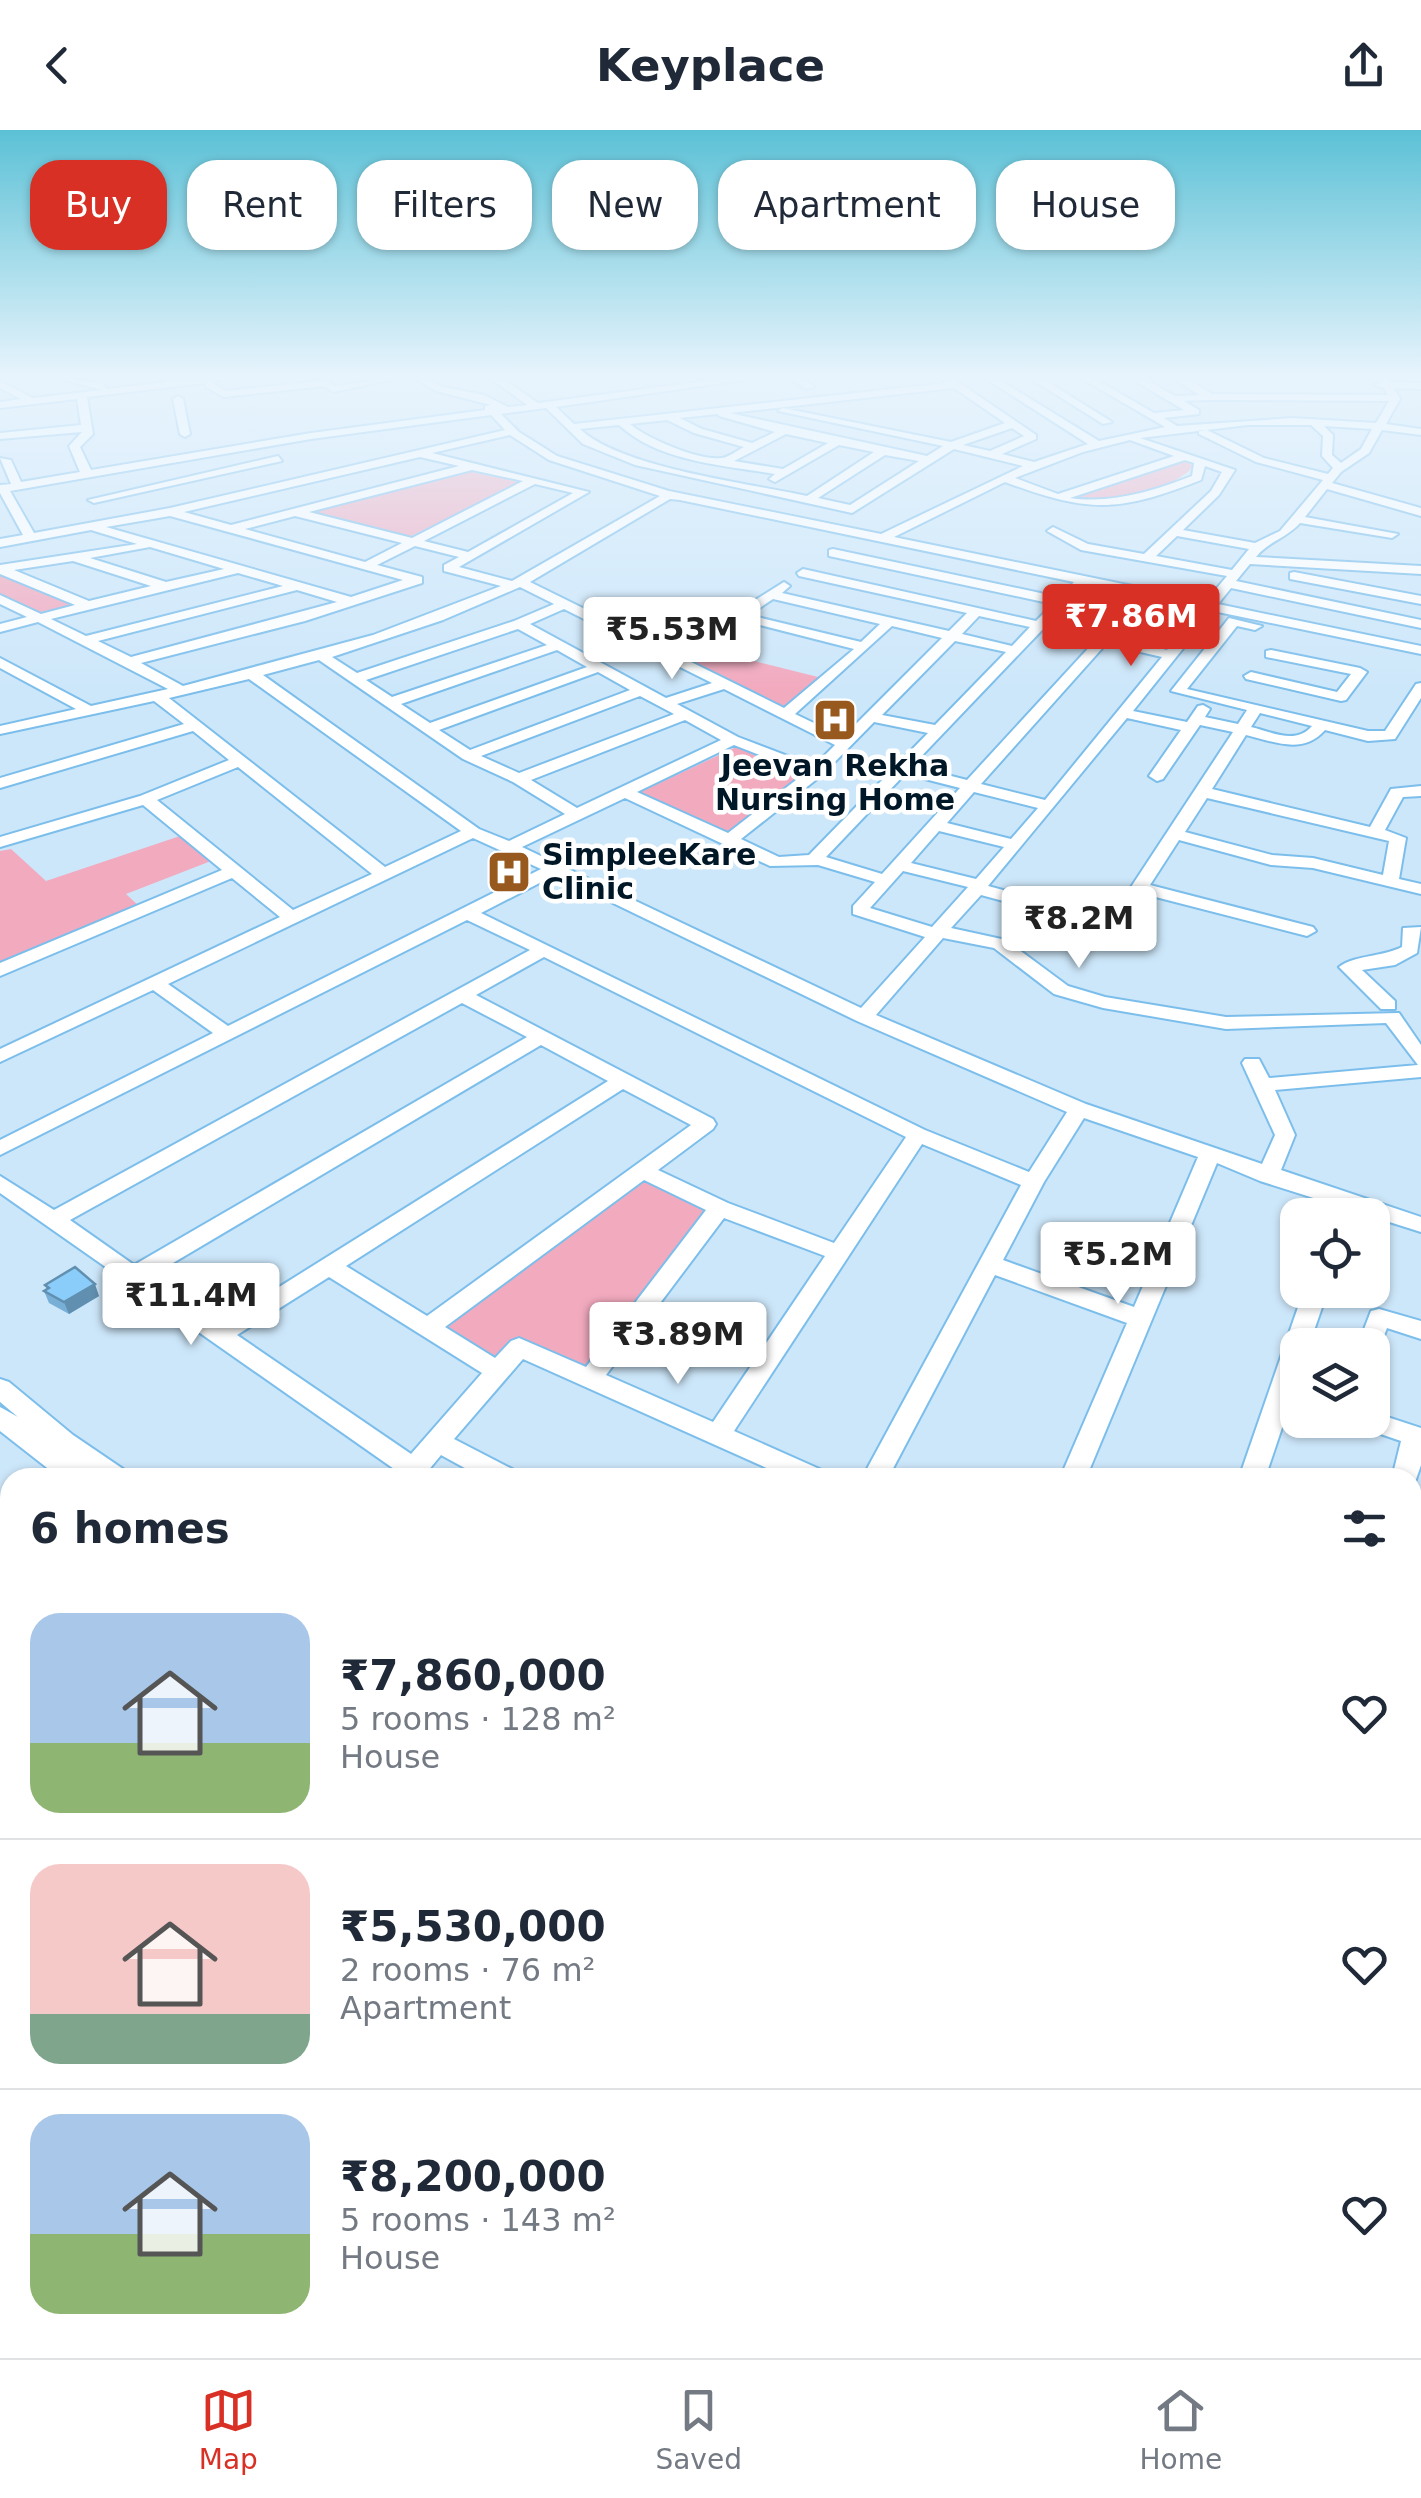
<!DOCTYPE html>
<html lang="en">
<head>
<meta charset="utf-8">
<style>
	:root { --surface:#fff; --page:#f2f2f3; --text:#1f2937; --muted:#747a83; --line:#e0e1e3; --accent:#d93025 }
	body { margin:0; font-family:"DejaVu Sans",sans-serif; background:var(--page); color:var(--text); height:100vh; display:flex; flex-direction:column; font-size:38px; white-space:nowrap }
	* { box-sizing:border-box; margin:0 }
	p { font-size:32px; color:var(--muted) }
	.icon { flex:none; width:55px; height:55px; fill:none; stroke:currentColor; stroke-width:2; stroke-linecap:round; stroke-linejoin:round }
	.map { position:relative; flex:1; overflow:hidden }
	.panel { position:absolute; left:0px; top:1338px; width:1422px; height:892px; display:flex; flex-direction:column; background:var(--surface); border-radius:30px 30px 0 0; box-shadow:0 2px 8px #0004 }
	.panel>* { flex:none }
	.hud { position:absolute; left:30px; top:30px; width:1362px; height:90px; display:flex; gap:20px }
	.controls { position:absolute; left:1280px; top:1068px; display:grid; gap:20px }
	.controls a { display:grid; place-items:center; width:110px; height:110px; border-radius:20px; background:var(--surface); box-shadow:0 2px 8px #0004; font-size:50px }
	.price { position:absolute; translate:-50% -85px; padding:0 22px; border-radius:10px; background:#fff; color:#222; font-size:32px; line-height:65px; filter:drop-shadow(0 2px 5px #0008) }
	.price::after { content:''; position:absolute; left:50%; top:60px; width:30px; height:22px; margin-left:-15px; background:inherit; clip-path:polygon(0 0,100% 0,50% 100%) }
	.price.active { background:var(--accent); color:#fff }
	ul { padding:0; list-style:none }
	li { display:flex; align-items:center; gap:30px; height:250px; padding:0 30px }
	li+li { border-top:2px solid var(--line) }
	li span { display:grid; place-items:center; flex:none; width:280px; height:200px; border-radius:30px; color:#555 }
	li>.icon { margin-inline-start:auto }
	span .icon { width:120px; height:120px; fill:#fffc; stroke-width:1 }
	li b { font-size:42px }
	h2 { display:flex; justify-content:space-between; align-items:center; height:120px; padding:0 30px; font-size:42px }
	.pill { padding:0 35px; border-radius:30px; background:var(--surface); box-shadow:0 2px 8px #0004; font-size:35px; line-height:90px }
	.pill.active { background:var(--accent); color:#fff }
	header { display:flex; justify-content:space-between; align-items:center; height:130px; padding:0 30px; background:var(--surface); font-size:45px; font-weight:700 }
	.tab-bar { display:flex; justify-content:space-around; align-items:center; height:140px; border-top:2px solid var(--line); background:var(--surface); font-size:28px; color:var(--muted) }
	.tab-bar a { display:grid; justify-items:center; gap:5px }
	.tab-bar .active { color:var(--accent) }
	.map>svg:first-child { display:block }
	.green { fill:#f2aabf }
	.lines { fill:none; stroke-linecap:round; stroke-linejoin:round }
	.minor-casing { stroke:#7cbeeb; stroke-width:4 }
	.minor { fill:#fff; fill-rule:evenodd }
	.wall { fill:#77afd7 }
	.shaded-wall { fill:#618faf }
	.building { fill:#8accfa; stroke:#618faf; stroke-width:2.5 }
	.labels { text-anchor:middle; stroke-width:9; stroke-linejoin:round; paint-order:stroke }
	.far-poi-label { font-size:30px; font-weight:bold; fill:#001727; stroke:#fff }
</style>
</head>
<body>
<header><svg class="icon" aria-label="back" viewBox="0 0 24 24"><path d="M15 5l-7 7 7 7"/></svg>Keyplace<svg class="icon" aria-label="share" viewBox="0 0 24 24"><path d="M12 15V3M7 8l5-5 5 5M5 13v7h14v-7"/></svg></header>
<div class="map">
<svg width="1421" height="2228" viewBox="0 0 1421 2228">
	<rect width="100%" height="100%" fill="#cde7fa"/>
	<g class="green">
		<path d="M 1183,328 L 1192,335 L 1190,340 C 1163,364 1103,372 1068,369 Z"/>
		<path d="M 467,341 L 524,353 L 407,408 L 306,382 Z"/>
		<path d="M 0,443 L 74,474 L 37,483 L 0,466 Z"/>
		<path d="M 697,517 L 822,548 L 788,578 L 681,529 Z"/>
		<path d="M 736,617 L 804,647 L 730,704 L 638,663 Z"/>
		<path d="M 180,706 L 211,731 L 126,764 L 140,777 L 0,834 L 0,721 L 11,719 L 46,751 Z"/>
		<path d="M 642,1041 L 720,1078 L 591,1248 L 519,1217 L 497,1241 L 428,1198 Z"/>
	</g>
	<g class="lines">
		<defs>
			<g id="minor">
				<path d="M 53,247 L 103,254 L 107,259 L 204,247 L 236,247 L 211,252 L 226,261 L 326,250 L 335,256 L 406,247 L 333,262 L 324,256 L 224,267 L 206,257 L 205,253 L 87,267 L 93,304 L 80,317 L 91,340 L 311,303 L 485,280 L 485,276 L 491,275 L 436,261 L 412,247 L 424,247 L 443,257 L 484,265 L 508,277 L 527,275 L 489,247 L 501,247 L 538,273 L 734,247 L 764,247 L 556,277 L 574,294 L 946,253 L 939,247 L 951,247 L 1036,305 L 1036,309 L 1002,324 L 1034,332 L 1088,314 L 983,247 L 995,247 L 1099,311 L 1165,297 L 1079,247 L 1092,247 L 1154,283 L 1184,280 L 1128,247 L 1141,247 L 1175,266 L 1199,265 L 1171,247 L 1184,247 L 1212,264 L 1388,265 L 1384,258 L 1374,255 L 1380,252 L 1377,247 L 1387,247 L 1390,252 L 1421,253 L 1421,259 L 1394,258 L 1400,269 L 1386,294 L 1421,299 L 1421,305 L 1382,300 L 1369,323 L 1341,342 L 1332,353 L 1421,378 L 1421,386 L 1327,359 L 1305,387 L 1398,404 L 1392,408 L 1300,393 C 1287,408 1267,412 1256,427 L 1421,436 L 1421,444 L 1250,434 L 1236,451 L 1421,490 L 1421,498 L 1231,458 L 1218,474 L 1421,516 L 1421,524 L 1213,481 L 1133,581 L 1187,592 L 1198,576 L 1203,575 L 1210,579 L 1205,587 L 1238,594 L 1247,580 L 1171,561 L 1229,488 L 1262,496 L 1255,500 L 1237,496 L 1187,559 L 1368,601 L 1385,601 L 1416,554 L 1421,553 L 1421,568 L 1395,609 L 1368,611 L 1325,600 C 1303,625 1275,612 1246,605 L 1212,659 L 1370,697 L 1391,659 L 1421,656 L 1421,666 L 1403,667 L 1385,700 L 1406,708 L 1399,749 L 1421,754 L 1421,764 L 1313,738 L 1271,735 L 1179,710 L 1150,755 L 1313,797 L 1316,801 L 1307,806 L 1144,764 L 1120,800 L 1114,801 L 981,765 L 951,798 L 1006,810 L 1068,856 L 1105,867 L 1226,887 L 1399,883 L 1421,915 L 1421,947 L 1275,960 L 1295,1005 L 1281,1040 L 1421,1087 L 1421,1102 L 1260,1051 L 1217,1033 L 1086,1348 L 1060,1348 L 1127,1193 L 995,1145 L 888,1348 L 862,1348 L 1021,1055 L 922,1014 L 734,1301 L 824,1341 L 828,1348 L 789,1348 L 523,1229 L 454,1309 L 516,1341 L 520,1348 L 483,1348 L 441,1325 L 422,1348 L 393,1348 L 397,1341 L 0,1063 L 0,1046 L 54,1080 L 530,820 L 467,790 L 0,1025 L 0,1010 L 213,903 L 153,860 L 0,932 L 0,919 L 280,787 L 232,748 L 0,846 L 0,833 L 222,740 L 143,675 L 0,717 L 0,707 L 140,666 L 229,630 L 193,601 L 0,658 L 0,648 L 184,594 L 154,571 L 0,604 L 0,596 L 76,579 L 0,538 L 0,528 L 91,576 L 168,559 L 38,492 L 0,502 L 0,494 L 27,487 L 0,474 L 0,465 L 41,484 L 75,475 L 0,444 L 0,435 L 137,414 L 91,400 L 0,417 L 0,409 L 23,405 L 0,363 L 0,355 L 11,354 L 0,328 L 11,330 L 21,352 L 80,342 L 69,316 L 82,302 L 0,309 L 0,303 L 81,295 L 77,269 L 0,278 L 0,272 L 21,269 L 0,258 L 0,251 L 33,268 L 102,260 ZM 954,258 L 1005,293 L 951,312 L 783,278 L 778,281 L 943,316 L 927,326 L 730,283 ZM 1184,271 L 1210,270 L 1389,271 L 1376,293 L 1293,288 L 1177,296 L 1164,288 L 1199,284 L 1199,280 ZM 546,278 L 583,314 L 635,335 L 852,383 L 954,319 L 1023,336 L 881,404 L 669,361 L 557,326 L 519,302 L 501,284 ZM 718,284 L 719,286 L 775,302 L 752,313 L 702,299 L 680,288 ZM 491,285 L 505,300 L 170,378 L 34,403 L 10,361 L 311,309 ZM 667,290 L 694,303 L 744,317 C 738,320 728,328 721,328 C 699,331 646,308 630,294 ZM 619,295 C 659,332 723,335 775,344 L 769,349 L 775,352 L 839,315 L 874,322 L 807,366 C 748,353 621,338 580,299 ZM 1248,295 L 1311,295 L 1323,306 L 1322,326 L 1333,338 L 1328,344 L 1264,328 L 1207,300 L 1199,300 L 1199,304 L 1256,332 L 1323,350 L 1280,401 L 1255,413 L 1183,400 L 1219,365 L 1235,340 L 1140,308 ZM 1324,296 L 1372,299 L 1361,319 L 1341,333 L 1332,325 L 1333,305 ZM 1012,298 L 1024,306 L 990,321 L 963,315 ZM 786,304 L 828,313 L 783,339 L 734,331 ZM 510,305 L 549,330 L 660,366 L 512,451 L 459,437 L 589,362 L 432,323 ZM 1130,310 L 1174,326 L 1058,364 L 1015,348 L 1083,322 ZM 885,325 L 919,331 L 850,375 L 818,368 ZM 420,327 L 459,336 L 231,395 L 184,382 ZM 1185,330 L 1194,333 L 1192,346 C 1153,361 1112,374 1070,368 ZM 1205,336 L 1222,342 L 1211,361 L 1144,424 L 1088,414 L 1053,397 L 1047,401 L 1081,420 L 1227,446 L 1206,471 L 894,407 L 1005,352 C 1089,383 1117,383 1201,350 ZM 472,340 L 523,351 L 412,408 L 309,382 ZM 535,354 L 573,363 L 468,422 L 424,411 ZM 670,369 L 680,370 L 1074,452 L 1059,467 L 833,419 L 829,420 L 829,426 L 1053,474 L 1036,491 L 803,439 L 797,443 L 799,446 L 967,483 L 949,501 L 782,463 L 790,456 L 784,452 L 672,522 L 530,452 ZM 170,386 L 403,450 L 351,467 L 106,397 ZM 295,386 L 402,413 L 365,432 L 245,399 ZM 1177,406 L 1249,419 L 1232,440 L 1156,426 ZM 415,416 L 459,427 L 444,435 L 444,441 L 501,456 L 373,505 L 183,556 L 141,533 L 305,491 L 422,453 L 422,447 L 377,435 ZM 150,417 L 224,439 L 166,452 L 90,428 ZM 73,431 L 151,456 L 89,471 L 14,440 ZM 238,443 L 283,456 L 86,506 L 51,489 ZM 1086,454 L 1201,478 L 1189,493 L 1083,472 L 1076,476 L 1183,500 L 1167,520 L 1049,493 ZM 520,457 L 554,474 L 514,491 L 357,543 L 332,527 L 443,490 ZM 297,460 L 337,472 L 131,527 L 98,511 ZM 773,469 L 880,494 L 861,512 L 749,485 ZM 564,479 L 712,553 L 666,568 L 530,494 ZM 979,486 L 1030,497 L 1012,516 L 962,504 ZM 740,490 L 854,519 L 784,578 L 683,528 ZM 892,496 L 942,508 L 843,607 L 795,584 ZM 518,499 L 547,515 L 392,567 L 366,550 ZM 1042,500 L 1094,512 L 967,650 L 912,636 ZM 955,511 L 1006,522 L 935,595 L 882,585 ZM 1106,514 L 1162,527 L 1045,670 L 981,654 ZM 557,520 L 587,537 L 430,593 L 401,574 ZM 319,530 L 463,629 L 513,652 L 565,684 L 509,711 L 479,699 L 263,545 ZM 598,542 L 630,560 L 470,620 L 439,600 ZM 249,549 L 461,701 L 385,737 L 169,568 ZM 724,559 L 835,615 L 814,636 L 738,607 L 677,574 ZM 640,566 L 674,584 L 519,643 L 481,626 ZM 1260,583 L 1312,596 C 1296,615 1272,602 1251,597 ZM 1127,588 L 1181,600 L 1149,646 L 1157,651 L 1163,649 L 1200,595 L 1233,602 L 1110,789 L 988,756 ZM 685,590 L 721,610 L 577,678 L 531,650 ZM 874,592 L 928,603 L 809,725 L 779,727 L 741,709 L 822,645 ZM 734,615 L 805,643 L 728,703 L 637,662 ZM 238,637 L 372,744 L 293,780 L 157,670 ZM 905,644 L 960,658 L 882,744 L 826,727 ZM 974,662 L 1038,678 L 1011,709 L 947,693 ZM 625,668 L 770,736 L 818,735 L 875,752 L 853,776 L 853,784 L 925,807 L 861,878 L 522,717 ZM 1207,668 L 1389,711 L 1383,745 L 1313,728 L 1272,725 L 1185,702 ZM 939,701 L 1004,717 L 976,749 L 911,733 ZM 473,708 L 541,739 L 228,896 L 168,854 ZM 903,741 L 968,757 L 932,797 L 870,778 ZM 555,745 L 857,891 L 1067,982 L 1029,1042 L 925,1000 L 481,783 ZM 943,808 L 994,818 L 1054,864 L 1103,878 L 1226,899 L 1386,893 L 1418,935 L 1269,948 L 1259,929 L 1245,929 L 1242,933 L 1275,1005 L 1262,1034 L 1086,974 L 876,885 ZM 544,827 L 906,1007 L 834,1113 L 728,1073 L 658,1040 L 713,999 L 716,994 L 713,989 L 476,865 ZM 462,873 L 527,907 L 134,1135 L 70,1090 ZM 541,915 L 608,951 L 220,1194 L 151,1146 ZM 623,959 L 691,995 L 427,1186 L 346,1136 ZM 1084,988 L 1198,1027 L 1134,1177 L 1003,1130 L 1044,1052 ZM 644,1050 L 706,1080 L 586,1237 L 519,1208 L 511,1211 L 495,1228 L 445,1197 ZM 724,1088 L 825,1126 L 713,1292 L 606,1245 ZM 329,1147 L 482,1243 L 411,1324 L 237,1205 Z"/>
				<path d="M 788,247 L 801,247 L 815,257 L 806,259 Z"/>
				<path d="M 1028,247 L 1040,247 L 1112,292 L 1103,294 Z"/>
				<path d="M 178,266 L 183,269 L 190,304 L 185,307 L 180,304 L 173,269 Z"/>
				<path d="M 278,326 L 282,331 L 94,373 L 88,370 Z"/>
				<path d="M 1294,442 L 1421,466 L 1421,474 L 1290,449 L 1290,443 Z"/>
				<path d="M 1271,520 L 1360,538 L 1367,542 L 1346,570 L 1341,571 L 1246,549 L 1244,546 L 1251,542 L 1337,562 L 1351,544 L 1266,527 L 1266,521 Z"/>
				<path d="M 1421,797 L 1417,823 L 1395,835 L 1362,840 L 1395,871 L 1395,879 L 1381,879 L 1339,837 C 1355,825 1382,827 1402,817 L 1403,798 Z"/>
				<path d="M 1304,1160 L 1328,1160 L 1309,1215 L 1298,1215 L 1298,1250 L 1265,1348 L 1239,1348 Z"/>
				<path d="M 1379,1179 L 1421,1191 L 1421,1209 L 1387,1198 L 1378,1221 L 1372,1223 L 1372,1215 L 1358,1215 L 1371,1181 Z"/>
				<path d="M 0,1249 L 9,1252 L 73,1305 L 126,1341 L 130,1348 L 97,1348 L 89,1342 L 92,1348 L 60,1348 L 0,1301 L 0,1277 L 18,1287 L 0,1272 Z"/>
				<path d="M 1372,1282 L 1421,1298 L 1421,1335 L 1414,1355 L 1412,1348 L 1392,1348 L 1401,1311 L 1360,1297 L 1356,1290 L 1372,1290 Z"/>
				<path d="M 1412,1449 L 1421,1452 L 1421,1476 L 1412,1473 Z"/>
				<path d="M 1412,1813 L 1421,1816 L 1421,1850 L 1412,1846 Z"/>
				<path d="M 1412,2056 L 1421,2059 L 1421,2130 L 1412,2126 Z"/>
			</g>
		</defs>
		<use href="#minor" class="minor-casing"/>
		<use href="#minor" class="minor"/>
	</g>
	<path class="wall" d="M 45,1155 L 99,1166 L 69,1184 L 49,1173 L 44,1161 L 47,1160 Z"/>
	<path class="shaded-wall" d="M 95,1154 L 99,1166 L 69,1184 L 64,1172 Z"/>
	<path class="building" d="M 75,1137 L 95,1154 L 64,1172 L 44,1161 L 49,1158 L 45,1155 Z"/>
	<linearGradient id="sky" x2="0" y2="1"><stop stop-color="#5cc1d6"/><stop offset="0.44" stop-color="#e8f4fd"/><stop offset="1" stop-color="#e8f4fd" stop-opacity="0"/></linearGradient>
	<rect width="1421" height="559" fill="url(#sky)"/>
	<defs>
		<symbol id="hospital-square" viewBox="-11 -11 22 22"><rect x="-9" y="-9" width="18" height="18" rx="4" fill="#97591e" stroke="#fff"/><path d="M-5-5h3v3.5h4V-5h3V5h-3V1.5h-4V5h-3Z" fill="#fff"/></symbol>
	</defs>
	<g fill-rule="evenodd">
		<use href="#hospital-square" x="810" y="565" width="50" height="50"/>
		<use href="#hospital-square" x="484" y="717" width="50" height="50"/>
	</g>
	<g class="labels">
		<g class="far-poi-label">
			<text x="835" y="646">Jeevan Rekha<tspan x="835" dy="34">Nursing Home</tspan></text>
			<text x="542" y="735" text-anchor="start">SimpleeKare<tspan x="542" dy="34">Clinic</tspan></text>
		</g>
	</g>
</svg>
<div class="controls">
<a><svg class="icon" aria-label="locate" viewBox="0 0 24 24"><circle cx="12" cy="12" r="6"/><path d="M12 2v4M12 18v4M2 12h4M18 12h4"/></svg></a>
<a><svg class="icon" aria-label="layers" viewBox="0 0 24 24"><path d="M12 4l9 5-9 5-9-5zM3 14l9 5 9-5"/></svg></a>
</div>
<b class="price active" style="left:1131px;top:539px">₹7.86M</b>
<b class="price" style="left:672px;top:552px">₹5.53M</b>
<b class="price" style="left:1079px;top:841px">₹8.2M</b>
<b class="price" style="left:1118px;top:1177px">₹5.2M</b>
<b class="price" style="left:191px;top:1218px">₹11.4M</b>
<b class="price" style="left:678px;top:1257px">₹3.89M</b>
<div class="hud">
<a class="pill active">Buy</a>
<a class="pill">Rent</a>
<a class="pill">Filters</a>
<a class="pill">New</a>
<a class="pill">Apartment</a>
<a class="pill">House</a>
</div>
<section class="panel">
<h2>6 homes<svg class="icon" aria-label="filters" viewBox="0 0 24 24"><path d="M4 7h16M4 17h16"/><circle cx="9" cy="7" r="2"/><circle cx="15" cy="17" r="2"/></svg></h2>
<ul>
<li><span style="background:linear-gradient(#a9c7e8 65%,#8fb573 0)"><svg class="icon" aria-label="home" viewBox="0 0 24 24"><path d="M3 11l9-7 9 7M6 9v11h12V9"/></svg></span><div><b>₹7,860,000</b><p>5 rooms · 128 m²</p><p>House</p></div><svg class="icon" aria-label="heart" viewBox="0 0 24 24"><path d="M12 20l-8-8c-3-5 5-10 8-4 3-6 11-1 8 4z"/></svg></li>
<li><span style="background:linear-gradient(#f6c9c9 75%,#7fa58c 0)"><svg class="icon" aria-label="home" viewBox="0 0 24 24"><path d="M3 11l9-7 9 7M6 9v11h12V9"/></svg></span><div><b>₹5,530,000</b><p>2 rooms · 76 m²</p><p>Apartment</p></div><svg class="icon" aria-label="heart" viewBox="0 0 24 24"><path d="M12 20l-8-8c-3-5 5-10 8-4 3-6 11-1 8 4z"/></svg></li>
<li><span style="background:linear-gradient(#a9c7e8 60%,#8fb573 0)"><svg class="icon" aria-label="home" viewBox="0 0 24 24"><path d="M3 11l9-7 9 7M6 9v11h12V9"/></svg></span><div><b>₹8,200,000</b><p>5 rooms · 143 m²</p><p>House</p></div><svg class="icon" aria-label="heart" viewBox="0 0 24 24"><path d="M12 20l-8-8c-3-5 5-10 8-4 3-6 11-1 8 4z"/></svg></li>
</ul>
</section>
</div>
<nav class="tab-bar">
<a class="active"><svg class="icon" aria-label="map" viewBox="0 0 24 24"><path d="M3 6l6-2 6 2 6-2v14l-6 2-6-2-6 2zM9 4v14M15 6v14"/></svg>Map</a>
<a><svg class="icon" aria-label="saved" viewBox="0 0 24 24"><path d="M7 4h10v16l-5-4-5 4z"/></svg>Saved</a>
<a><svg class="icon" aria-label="home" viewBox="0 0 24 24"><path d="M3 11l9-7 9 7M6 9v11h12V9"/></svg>Home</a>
</nav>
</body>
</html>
